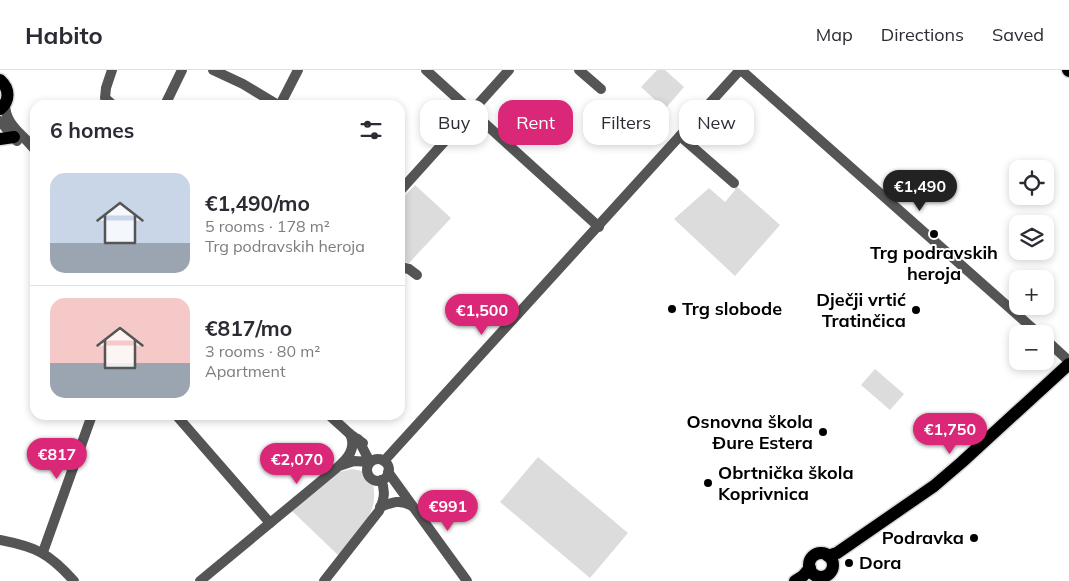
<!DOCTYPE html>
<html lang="en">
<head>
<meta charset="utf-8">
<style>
	:root { --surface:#fff; --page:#f2f2f3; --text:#2b2b33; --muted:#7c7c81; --line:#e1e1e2; --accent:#db2777 }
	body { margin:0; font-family:Mulish,sans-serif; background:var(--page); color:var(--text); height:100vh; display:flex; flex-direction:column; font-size:19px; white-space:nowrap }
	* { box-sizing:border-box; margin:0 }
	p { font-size:16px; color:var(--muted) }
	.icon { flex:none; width:28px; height:28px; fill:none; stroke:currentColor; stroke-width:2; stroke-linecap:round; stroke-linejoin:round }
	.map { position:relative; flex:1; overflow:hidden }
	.details { position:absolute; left:30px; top:30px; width:375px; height:320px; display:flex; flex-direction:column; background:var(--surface); border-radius:15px; box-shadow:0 2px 8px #0003 }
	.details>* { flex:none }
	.top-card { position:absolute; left:420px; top:30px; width:475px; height:45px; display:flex; gap:10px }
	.controls { position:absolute; left:1009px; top:90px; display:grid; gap:10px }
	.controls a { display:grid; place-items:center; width:45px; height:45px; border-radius:10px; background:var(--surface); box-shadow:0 2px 8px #0003; font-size:25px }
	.price { position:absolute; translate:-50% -42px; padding:0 11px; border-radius:18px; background:var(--accent); color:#fff; font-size:16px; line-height:32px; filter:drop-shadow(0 1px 2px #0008) }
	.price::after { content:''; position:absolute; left:50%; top:30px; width:15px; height:11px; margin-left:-8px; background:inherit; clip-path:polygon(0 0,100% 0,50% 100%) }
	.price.selected { background:#222; color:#fff }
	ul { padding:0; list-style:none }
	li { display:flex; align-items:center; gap:15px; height:125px; padding:0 20px }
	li+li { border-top:1px solid var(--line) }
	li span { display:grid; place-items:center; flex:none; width:140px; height:100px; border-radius:15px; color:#555 }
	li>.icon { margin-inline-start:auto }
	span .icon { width:60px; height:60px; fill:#fffc; stroke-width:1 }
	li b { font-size:21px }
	h2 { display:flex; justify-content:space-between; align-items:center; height:60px; padding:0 20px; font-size:21px }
	.tag { padding:0 18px; border-radius:15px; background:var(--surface); box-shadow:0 2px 8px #0003; font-size:18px; line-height:45px }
	.tag.selected { background:var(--accent); color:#fff }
	header { display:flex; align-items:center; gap:30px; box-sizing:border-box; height:70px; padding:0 25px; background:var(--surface); border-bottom:1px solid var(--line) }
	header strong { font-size:24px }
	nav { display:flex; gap:28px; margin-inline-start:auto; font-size:18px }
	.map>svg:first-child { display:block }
	.green { fill:#dcdcdc }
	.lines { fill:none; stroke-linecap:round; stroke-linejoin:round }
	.major-casing { stroke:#dbdbdb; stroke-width:15 }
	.minor { stroke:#555; stroke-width:10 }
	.major { stroke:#000; stroke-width:12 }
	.poi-dot { fill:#000; stroke:#fff; stroke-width:2 }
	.labels { text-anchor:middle; stroke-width:4; stroke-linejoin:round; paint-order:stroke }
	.poi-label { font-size:18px; font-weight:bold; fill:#000; stroke:#fff; text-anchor:end }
</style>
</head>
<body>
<header>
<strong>Habito</strong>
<nav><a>Map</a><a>Directions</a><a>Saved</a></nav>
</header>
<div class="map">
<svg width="1069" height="511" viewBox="0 0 1069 511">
	<rect width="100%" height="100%" fill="#fff"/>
	<g class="green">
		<path d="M 657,0 L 665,0 L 684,17 L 665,39 L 641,17 Z"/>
		<path d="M 415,115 L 451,148 L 409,193 L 400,192 L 400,131 Z"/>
		<path d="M 735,115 L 780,155 L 735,206 L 674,149 L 709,118 L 725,132 L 735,120 Z"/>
		<path d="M 875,299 L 904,324 L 890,340 L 861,315 Z"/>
		<path d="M 538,387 L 628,463 L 590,508 L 500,432 Z"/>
		<path d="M 352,399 L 362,401 L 363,407 L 373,414 C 380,445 356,463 338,485 L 292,441 L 339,402 Z"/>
	</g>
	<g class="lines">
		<defs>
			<g id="major">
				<path d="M 1068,0 L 1069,1"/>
				<path d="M 0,10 C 10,19 10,31 0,39"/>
				<path d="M 0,69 L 14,67"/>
				<circle cx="821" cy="495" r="12"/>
				<path d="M 828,486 L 837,483 L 934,416 L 962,392 L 1069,294"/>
				<path d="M 795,511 L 803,506 L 810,498"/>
			</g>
		</defs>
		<use href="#major" class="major-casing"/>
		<g class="minor">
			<path d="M 112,0 L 106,18 L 105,28 L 113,35"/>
			<path d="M 213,0 L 243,14 L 278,35"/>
			<path d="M 426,0 L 599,157"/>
			<path d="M 579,0 L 601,19"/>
			<path d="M 741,0 L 1039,264"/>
			<path d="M 5,34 C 5,55 23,64 35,80"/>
			<path d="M 165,35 L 182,0"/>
			<path d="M 280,35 L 298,0"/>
			<path d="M 0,51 L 17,71"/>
			<path d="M 680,66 L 734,113"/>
			<path d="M 400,121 L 509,0"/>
			<path d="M 400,197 L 409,199 L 417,205"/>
			<path d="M 1045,269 L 1069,291"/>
			<path d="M 176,345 L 270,453"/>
			<path d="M 329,345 L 350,364 L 363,373"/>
			<circle cx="378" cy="400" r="11"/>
			<path d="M 384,391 L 740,0"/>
			<path d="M 341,394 C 350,386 356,376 350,364"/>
			<path d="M 388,402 L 467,511"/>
			<path d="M 380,437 C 393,432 400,429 412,436"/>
			<path d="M 0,470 C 36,477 49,483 74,511"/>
			<path d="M 43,482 L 92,345"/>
			<path d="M 200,511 L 339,396 L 354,391 L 370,392 L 358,369"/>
			<path d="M 324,511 L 379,441 C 384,430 386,421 381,410"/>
		</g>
		<use href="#major" class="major"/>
	</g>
	<g class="poi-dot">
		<circle cx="934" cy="164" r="5"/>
		<circle cx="672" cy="239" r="5"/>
		<circle cx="916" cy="240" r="5"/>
		<circle cx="823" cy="362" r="5"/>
		<circle cx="708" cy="413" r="5"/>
		<circle cx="974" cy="468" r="5"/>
		<circle cx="849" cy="493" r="5"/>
	</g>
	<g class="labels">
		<g class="poi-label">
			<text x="934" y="189" text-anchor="middle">Trg podravskih<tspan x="934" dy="21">heroja</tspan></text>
			<text x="906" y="236">Dječji vrtić<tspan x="906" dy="21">Tratinčica</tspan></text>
			<text x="682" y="245" text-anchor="start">Trg slobode</text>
			<text x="813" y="358">Osnovna škola<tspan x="813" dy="21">Đure Estera</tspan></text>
			<text x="718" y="409" text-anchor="start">Obrtnička škola<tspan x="718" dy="21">Koprivnica</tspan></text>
			<text x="964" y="474">Podravka</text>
			<text x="859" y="499" text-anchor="start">Dora</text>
		</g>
	</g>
</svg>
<div class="controls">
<a><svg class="icon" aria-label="locate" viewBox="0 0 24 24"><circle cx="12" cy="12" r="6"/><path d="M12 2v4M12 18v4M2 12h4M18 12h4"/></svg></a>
<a><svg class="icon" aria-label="layers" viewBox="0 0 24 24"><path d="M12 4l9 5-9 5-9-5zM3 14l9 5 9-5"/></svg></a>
<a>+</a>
<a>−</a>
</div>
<b class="price selected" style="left:920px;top:142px">€1,490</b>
<b class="price" style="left:482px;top:266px">€1,500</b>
<b class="price" style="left:950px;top:385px">€1,750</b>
<b class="price" style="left:57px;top:410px">€817</b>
<b class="price" style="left:297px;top:415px">€2,070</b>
<b class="price" style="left:448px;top:462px">€991</b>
<div class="top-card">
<a class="tag">Buy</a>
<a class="tag selected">Rent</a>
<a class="tag">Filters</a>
<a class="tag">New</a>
</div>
<section class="details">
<h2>6 homes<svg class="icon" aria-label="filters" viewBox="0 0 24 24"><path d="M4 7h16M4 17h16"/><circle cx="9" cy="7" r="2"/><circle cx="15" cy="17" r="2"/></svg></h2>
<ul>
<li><span style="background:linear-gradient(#c9d6e8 70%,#9aa5b1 0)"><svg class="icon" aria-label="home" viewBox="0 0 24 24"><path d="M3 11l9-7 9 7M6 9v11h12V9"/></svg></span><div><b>€1,490/mo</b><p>5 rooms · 178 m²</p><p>Trg podravskih heroja</p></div></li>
<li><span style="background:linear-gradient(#f6c9c9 65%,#9aa5b1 0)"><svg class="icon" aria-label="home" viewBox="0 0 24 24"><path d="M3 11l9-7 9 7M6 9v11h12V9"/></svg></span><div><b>€817/mo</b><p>3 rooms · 80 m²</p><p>Apartment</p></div></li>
</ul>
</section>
</div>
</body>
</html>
